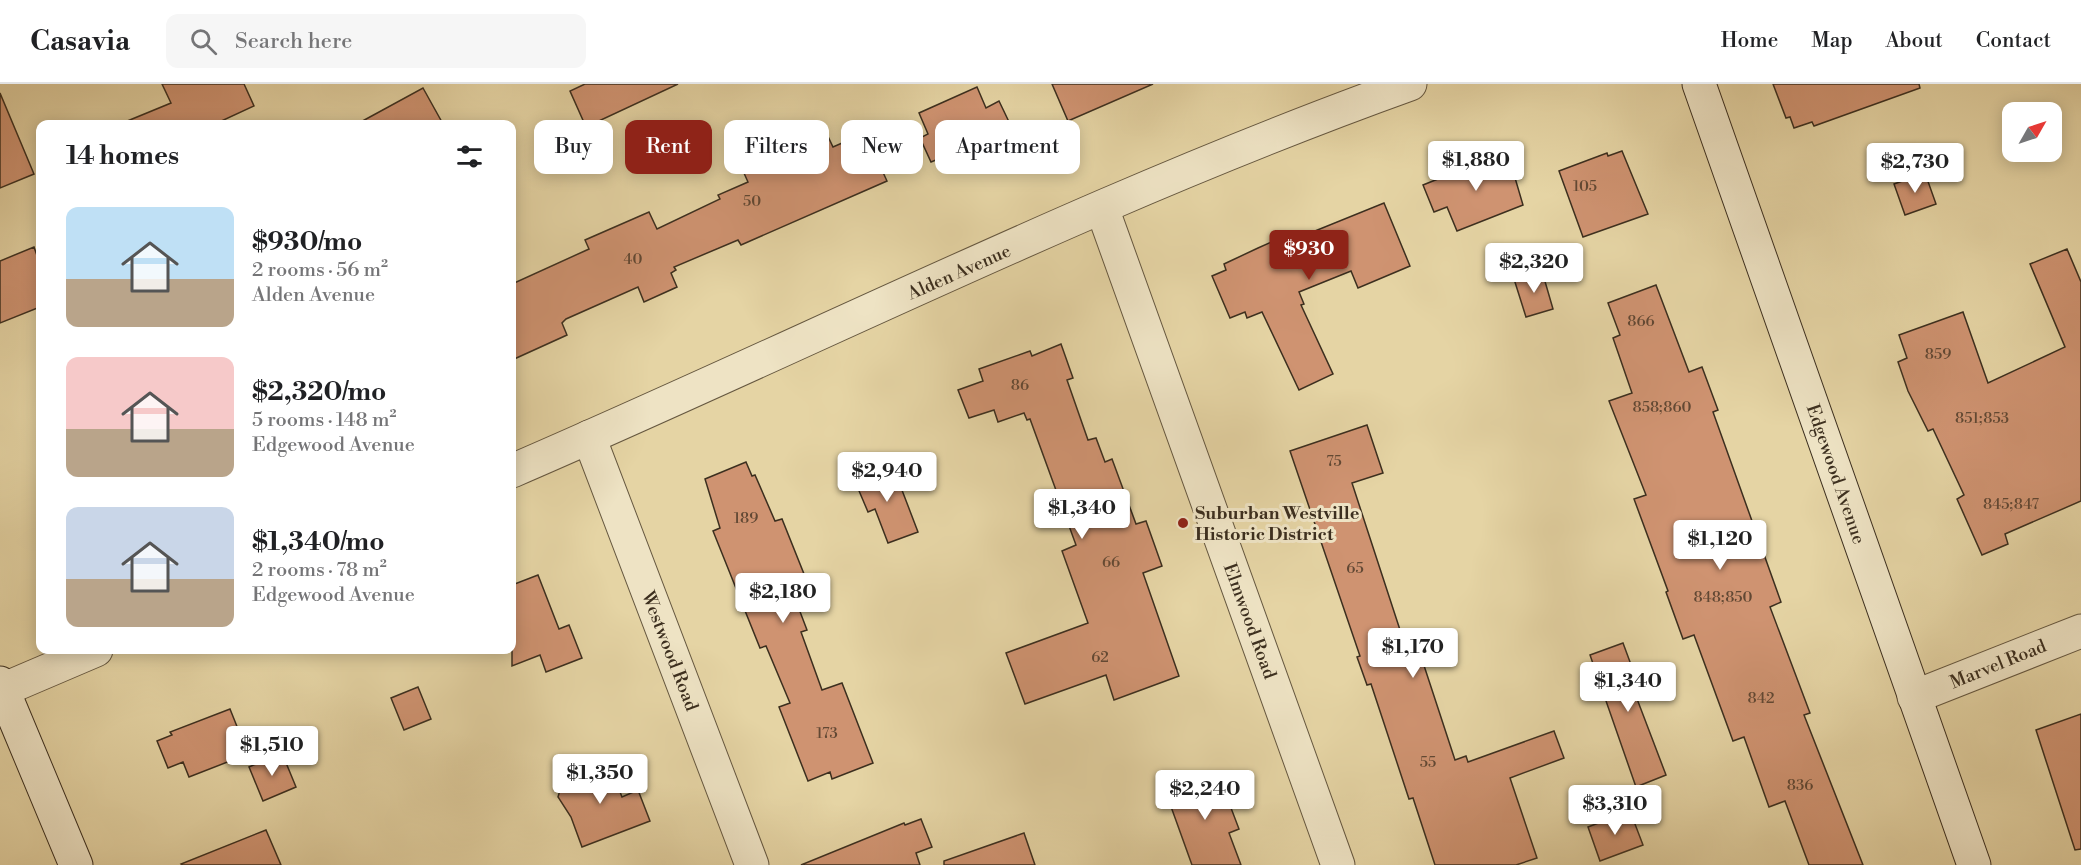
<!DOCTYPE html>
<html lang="en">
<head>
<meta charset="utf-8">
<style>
	:root { --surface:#fff; --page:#f6f6f6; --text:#202124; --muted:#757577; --line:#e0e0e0; --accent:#8f2418 }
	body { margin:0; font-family:"Libre Bodoni",serif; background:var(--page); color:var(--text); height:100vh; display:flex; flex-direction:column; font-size:22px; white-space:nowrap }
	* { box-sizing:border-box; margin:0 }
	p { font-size:20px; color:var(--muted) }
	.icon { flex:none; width:33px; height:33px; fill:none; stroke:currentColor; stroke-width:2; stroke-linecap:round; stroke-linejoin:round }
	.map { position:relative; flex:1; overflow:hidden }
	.side { position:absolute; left:36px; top:36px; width:480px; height:534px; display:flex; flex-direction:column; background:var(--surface); border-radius:12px; box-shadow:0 3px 15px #0003 }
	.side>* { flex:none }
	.top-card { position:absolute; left:534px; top:36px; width:570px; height:54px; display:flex; gap:12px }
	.needle { width:39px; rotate:51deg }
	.buttons { position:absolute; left:2002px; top:18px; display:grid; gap:12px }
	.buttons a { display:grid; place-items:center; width:60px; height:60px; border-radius:12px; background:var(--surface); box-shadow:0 3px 15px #0003; font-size:30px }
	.price { position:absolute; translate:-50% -51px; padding:0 14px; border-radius:6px; background:#fff; color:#222; font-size:20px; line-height:39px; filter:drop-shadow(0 2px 3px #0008) }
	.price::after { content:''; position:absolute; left:50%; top:36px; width:18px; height:14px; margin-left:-9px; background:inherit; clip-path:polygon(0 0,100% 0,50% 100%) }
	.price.current { background:var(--accent); color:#fff }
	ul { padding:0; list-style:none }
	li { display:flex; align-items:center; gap:18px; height:150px; padding:0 30px }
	li span { display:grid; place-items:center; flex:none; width:168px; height:120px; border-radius:12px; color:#555 }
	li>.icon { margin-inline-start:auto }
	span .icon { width:72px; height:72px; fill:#fffc; stroke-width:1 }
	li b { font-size:26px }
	h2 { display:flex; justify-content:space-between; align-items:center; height:72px; padding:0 30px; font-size:26px }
	.tag { padding:0 21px; border-radius:12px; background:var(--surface); box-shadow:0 3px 15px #0003; font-size:21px; line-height:54px }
	.tag.current { background:var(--accent); color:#fff }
	header { display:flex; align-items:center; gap:36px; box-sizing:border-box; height:84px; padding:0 30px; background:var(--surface); border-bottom:2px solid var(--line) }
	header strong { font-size:28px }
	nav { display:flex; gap:33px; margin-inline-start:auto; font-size:21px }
	.search { width:420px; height:54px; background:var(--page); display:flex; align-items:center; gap:15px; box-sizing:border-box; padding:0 21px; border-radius:12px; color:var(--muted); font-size:22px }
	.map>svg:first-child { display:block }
	.building { fill:#cf9371; stroke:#3c2f1f; stroke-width:1.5 }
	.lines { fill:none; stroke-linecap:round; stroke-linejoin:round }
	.street-casing { stroke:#665840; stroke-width:35 }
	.secondary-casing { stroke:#3c2f1f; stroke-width:35 }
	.street { stroke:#eee3c4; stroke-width:33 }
	.secondary { stroke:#eee3c4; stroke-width:33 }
	.poi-dot { fill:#8f2418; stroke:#eee3c4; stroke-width:2 }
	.labels { text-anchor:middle; stroke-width:6; stroke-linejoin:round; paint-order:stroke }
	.number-label { font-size:15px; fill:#614834 }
	.street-label { font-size:18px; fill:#3c2f1f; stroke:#eee3c4 }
	.poi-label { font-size:18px; font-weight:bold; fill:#3c2f1f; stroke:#eee3c4; text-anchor:start }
</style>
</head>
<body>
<header>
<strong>Casavia</strong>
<div class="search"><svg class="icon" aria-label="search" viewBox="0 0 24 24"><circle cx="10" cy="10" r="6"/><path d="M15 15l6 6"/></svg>Search here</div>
<nav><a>Home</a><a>Map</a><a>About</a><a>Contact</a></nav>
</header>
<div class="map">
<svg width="2081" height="781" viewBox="0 0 2081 781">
	<rect width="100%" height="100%" fill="#e5d4a4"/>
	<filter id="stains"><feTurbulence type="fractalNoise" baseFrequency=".00333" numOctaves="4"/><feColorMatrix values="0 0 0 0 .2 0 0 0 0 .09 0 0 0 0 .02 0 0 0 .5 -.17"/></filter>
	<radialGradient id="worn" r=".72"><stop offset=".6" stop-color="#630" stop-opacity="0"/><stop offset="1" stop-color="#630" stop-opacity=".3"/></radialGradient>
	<g class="building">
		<path d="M 162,0 L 244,0 L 254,22 L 215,40 L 120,40 L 171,19 Z"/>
		<path d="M 585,0 L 678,0 L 586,43 L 570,7 Z"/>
		<path d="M 1052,0 L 1153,0 L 1068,37 Z"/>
		<path d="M 1773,0 L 1919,0 L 1920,4 L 1814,42 L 1812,38 L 1794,44 L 1790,33 L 1786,34 Z"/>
		<path d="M 977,3 L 986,24 L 999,17 L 1011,42 L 997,48 L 998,51 L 931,78 L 920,54 L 928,50 L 919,29 Z"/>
		<path d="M 423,4 L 443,40 L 357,40 Z"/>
		<path d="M 0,9 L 34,90 L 0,104 Z"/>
		<path d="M 825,46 L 833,63 L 865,49 L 887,97 L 741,161 L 738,156 L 674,183 L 676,186 L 671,189 L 677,203 L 644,218 L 638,203 L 566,235 L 562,239 L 567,251 L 512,276 L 512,200 L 589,165 L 585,156 L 649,128 L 657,145 L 720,115 L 718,111 L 748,98 L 735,69 L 761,57 L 768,71 Z"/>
		<path d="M 1622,67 L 1648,130 L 1583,153 L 1559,87 L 1607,69 L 1608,72 Z"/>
		<path d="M 1508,70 L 1523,121 L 1457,147 L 1447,123 L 1434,128 L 1423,101 L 1490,74 L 1491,77 Z"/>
		<path d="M 1925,89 L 1936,120 L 1905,131 L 1894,100 Z"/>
		<path d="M 1384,119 L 1410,182 L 1358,204 L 1351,187 L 1299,208 L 1304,220 L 1301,221 L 1333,290 L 1299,306 L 1262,228 L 1247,234 L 1245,228 L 1230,234 L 1212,192 L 1226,186 L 1224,180 L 1258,164 L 1276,156 L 1278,162 Z"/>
		<path d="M 34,163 L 40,180 L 40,223 L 0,239 L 0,177 Z"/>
		<path d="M 2067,165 L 2081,198 L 2081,417 L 2005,450 L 2008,460 L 1982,471 L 1957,415 L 1964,411 L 1933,345 L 1928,347 L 1908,307 L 1898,278 L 1907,274 L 1899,251 L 1963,228 L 1988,299 L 2065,263 L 2030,180 Z"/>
		<path d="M 1542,187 L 1553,225 L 1526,233 L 1514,195 Z"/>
		<path d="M 1656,201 L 1689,288 L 1702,283 L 1718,326 L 1713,328 L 1781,518 L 1770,523 L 1810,629 L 1804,631 L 1863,781 L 1809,781 L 1785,717 L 1769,723 L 1744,653 L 1733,657 L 1694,551 L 1683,555 L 1666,508 L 1668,507 L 1634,415 L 1646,411 L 1609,317 L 1632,309 L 1613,254 L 1620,251 L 1608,219 Z"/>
		<path d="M 1061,260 L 1073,294 L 1067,296 L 1088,356 L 1096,354 L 1105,378 L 1112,375 L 1136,440 L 1146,437 L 1162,482 L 1143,489 L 1179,592 L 1114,616 L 1106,591 L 1025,620 L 1006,569 L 1088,539 L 1062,467 L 1076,461 L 1030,335 L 1027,336 L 1024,329 L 998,338 L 994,326 L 969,334 L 958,306 L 983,297 L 979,285 L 1030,267 L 1032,272 Z"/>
		<path d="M 1367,341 L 1383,389 L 1352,399 L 1402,552 L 1413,548 L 1455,676 L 1466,672 L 1468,678 L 1554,647 L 1564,674 L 1510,694 L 1537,774 L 1516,781 L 1435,781 L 1413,714 L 1409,715 L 1371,600 L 1367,601 L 1357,573 L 1360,572 L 1290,367 Z"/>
		<path d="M 746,378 L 752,392 L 755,391 L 775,437 L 782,435 L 810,505 L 800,510 L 805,523 L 799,525 L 807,546 L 801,548 L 822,606 L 842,599 L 873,679 L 832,695 L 830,688 L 808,697 L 779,623 L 790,619 L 766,562 L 760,564 L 713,447 L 720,444 L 705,395 Z"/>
		<path d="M 892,380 L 918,448 L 888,459 L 875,425 L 868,428 L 854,395 Z"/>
		<path d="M 538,491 L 559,545 L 569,541 L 582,574 L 546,588 L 540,571 L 512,582 L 512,501 Z"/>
		<path d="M 1623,559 L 1640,605 L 1634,607 L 1666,691 L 1636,703 L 1590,571 Z"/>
		<path d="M 418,603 L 431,635 L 404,646 L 391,614 Z"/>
		<path d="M 230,625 L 248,670 L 189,693 L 183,678 L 168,684 L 157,657 L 172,651 L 170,648 Z"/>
		<path d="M 2081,630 L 2081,765 L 2075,766 L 2036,646 Z"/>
		<path d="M 282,669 L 296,703 L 263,717 L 249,683 Z"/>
		<path d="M 608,677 L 622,713 L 638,706 L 650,737 L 582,763 L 571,733 L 558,713 L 560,706 L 556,697 Z"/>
		<path d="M 1217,687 L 1239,745 L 1229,749 L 1241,781 L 1192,781 L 1165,706 Z"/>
		<path d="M 1630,727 L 1643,761 L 1600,777 L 1588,743 Z"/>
		<path d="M 921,735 L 932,763 L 916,769 L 920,781 L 801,781 L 904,739 L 905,741 Z"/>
		<path d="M 266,746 L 281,781 L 182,781 L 181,780 Z"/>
		<path d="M 1024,749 L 1035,781 L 944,781 L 944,777 Z"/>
	</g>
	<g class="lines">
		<defs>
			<g id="street">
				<path d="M 1102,124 L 1338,781"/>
				<path d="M 589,353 L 752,781"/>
				<path d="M 512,387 C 811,258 1103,110 1410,0"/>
				<path d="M 0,607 L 96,566"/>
				<path d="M 1914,613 L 2081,547"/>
			</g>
			<g id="secondary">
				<path d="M 1699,0 L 1974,781"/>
				<path d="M 0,599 L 76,781"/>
			</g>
		</defs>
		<use href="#street" class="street-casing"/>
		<use href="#secondary" class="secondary-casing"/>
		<use href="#street" class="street"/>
		<use href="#secondary" class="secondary"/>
	</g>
	<circle class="poi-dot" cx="1183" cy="439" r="6"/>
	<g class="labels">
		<g class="number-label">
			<text x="1585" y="107">105</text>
			<text x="752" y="122">50</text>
			<text x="633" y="180">40</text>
			<text x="1641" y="242">866</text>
			<text x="1938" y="275">859</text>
			<text x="1020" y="306">86</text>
			<text x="1662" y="328">858;860</text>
			<text x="1982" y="339">851;853</text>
			<text x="1334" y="382">75</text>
			<text x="2011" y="425">845;847</text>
			<text x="746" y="439">189</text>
			<text x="1111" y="483">66</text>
			<text x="1355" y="489">65</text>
			<text x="1723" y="518">848;850</text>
			<text x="1100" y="578">62</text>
			<text x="1761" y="619">842</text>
			<text x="827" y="654">173</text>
			<text x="1428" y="683">55</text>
			<text x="1800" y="706">836</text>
		</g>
		<g class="street-label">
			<text transform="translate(959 188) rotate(-24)" y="6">Alden Avenue</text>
			<text transform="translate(1836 390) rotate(71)" y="6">Edgewood Avenue</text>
			<text transform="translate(1250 537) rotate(70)" y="6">Elmwood Road</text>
			<text transform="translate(670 567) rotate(69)" y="6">Westwood Road</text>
			<text transform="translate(1998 580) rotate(-22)" y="6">Marvel Road</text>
		</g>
		<g class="poi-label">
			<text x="1195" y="435">Suburban Westville<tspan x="1195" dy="21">Historic District</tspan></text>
		</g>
	</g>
	<rect width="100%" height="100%" filter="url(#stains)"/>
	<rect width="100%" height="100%" fill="url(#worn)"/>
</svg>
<div class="buttons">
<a><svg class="needle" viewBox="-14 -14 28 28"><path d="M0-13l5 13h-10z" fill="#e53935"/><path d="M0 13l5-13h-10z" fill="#757577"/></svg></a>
</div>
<b class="price" style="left:1476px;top:108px">$1,880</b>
<b class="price" style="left:1915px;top:110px">$2,730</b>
<b class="price current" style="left:1309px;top:197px">$930</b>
<b class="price" style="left:1534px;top:210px">$2,320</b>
<b class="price" style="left:887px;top:419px">$2,940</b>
<b class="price" style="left:1082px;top:456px">$1,340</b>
<b class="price" style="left:1720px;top:487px">$1,120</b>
<b class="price" style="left:783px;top:540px">$2,180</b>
<b class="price" style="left:1413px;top:595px">$1,170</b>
<b class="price" style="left:1628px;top:629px">$1,340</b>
<b class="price" style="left:272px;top:693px">$1,510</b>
<b class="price" style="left:600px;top:721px">$1,350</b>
<b class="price" style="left:1205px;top:737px">$2,240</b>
<b class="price" style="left:1615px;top:752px">$3,310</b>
<div class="top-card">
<a class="tag">Buy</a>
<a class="tag current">Rent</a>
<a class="tag">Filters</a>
<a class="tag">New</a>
<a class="tag">Apartment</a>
</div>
<section class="side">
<h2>14 homes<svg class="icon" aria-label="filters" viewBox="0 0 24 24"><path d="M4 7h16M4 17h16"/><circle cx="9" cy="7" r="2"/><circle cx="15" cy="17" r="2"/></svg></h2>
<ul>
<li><span style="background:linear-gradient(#bfe0f5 60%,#b9a48a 0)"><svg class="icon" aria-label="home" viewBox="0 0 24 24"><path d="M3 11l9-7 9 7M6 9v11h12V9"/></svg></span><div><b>$930/mo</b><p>2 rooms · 56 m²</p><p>Alden Avenue</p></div></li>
<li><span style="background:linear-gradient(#f6c9c9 60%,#b9a48a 0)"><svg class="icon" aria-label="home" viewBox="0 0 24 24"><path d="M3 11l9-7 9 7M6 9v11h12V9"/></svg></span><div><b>$2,320/mo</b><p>5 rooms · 148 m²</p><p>Edgewood Avenue</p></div></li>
<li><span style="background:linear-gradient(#c9d6e8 60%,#b9a48a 0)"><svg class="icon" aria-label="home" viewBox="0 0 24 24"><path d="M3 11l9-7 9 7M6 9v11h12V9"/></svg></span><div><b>$1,340/mo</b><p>2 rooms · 78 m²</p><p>Edgewood Avenue</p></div></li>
</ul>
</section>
</div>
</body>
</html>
